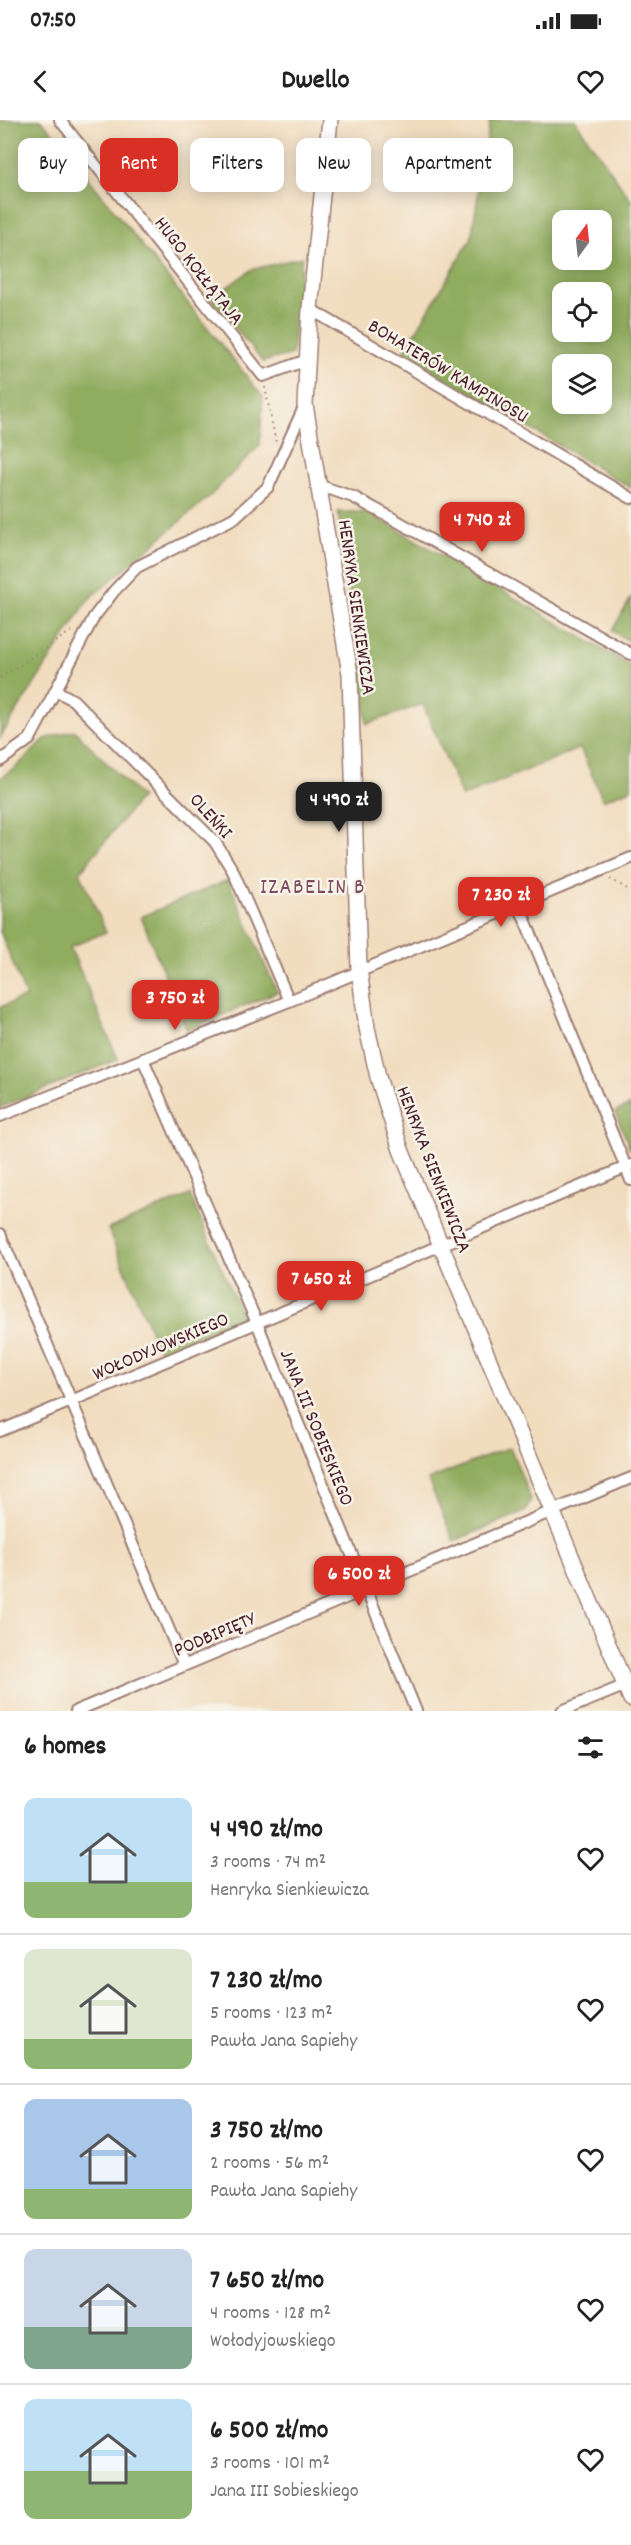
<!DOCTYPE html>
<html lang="en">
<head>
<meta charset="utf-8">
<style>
	:root { --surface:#fff; --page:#f2f2f2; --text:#222; --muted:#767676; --line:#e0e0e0; --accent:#d93025 }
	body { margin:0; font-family:Dekko,sans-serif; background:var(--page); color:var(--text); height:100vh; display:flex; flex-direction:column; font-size:22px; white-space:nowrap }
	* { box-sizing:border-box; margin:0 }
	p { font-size:20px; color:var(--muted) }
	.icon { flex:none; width:33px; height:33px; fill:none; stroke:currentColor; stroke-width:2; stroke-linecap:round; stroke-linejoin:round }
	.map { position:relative; height:1591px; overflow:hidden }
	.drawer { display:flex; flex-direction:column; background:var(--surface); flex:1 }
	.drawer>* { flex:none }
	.top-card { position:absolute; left:18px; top:18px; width:596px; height:54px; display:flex; gap:12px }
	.needle { width:39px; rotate:15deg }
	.buttons { position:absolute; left:552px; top:90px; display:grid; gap:12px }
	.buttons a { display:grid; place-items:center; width:60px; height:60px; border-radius:12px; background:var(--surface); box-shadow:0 3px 15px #0003; font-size:30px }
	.price { position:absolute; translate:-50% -51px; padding:0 14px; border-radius:12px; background:var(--accent); color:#fff; font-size:20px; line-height:39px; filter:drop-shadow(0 2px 3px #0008) }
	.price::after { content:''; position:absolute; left:50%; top:36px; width:18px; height:14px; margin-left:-9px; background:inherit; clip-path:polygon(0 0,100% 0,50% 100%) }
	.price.on { background:#222; color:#fff }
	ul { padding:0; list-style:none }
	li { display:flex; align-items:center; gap:18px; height:150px; padding:0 24px }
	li+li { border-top:2px solid var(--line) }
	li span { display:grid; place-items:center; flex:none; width:168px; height:120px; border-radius:12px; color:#555 }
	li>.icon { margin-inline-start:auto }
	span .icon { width:72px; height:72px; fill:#fffc; stroke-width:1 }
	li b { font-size:26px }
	h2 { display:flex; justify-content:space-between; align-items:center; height:72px; padding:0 24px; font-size:26px }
	.tag { padding:0 21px; border-radius:12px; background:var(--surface); box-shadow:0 3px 15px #0003; font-size:21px; line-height:54px }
	.tag.on { background:var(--accent); color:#fff }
	.status { display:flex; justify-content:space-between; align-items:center; height:42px; padding:0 30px; background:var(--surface); direction:ltr }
	.status svg { height:16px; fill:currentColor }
	header { display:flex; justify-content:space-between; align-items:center; height:78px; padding:0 24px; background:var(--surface); font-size:27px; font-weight:800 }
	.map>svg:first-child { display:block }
	.forest { fill:#90ac5f; stroke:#6d6645; stroke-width:1.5; fill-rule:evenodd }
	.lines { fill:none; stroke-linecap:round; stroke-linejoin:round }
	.street-casing { stroke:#9e7e74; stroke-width:14 }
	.secondary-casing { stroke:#9e7e74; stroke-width:18 }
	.path { stroke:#9e7e74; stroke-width:2; stroke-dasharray:1.5 4.5; stroke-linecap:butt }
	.street { stroke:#fff; stroke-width:10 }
	.secondary { stroke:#fff; stroke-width:15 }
	.labels { text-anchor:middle; stroke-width:5; stroke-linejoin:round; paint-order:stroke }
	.street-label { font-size:20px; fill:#4a1f2b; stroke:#f7f3e8 }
	.quarter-label { font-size:22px; letter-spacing:1.5px; fill:#7f4b61; stroke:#f7f3e8 }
</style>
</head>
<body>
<div class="status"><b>07:50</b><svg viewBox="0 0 49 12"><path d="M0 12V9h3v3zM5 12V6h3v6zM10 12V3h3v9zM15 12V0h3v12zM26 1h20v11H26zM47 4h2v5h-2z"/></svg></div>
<header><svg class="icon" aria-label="back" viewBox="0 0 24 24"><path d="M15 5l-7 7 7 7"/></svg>Dwello<svg class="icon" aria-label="heart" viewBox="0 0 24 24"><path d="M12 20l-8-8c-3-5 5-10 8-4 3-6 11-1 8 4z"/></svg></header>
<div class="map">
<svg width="631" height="1591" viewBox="0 0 631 1591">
	<rect width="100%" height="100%" fill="#f7f3e8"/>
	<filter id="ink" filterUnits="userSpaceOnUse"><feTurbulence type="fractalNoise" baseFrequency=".0167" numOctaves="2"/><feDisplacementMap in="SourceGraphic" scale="12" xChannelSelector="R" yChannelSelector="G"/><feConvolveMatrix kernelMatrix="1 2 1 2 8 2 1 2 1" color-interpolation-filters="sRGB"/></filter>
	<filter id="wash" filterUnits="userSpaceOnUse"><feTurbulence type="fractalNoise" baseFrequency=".008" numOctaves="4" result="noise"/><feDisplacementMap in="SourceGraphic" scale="24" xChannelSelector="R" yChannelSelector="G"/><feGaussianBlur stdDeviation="1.35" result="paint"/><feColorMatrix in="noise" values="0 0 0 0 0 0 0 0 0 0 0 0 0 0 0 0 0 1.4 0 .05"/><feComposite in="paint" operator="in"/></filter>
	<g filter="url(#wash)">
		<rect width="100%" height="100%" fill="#f1dcbe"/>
		<g class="forest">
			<path d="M 0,0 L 42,0 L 263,277 L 260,325 L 211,375 L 88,480 L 0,618 Z"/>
			<path d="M 490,0 L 575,0 L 631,80 L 631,368 L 403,233 L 471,119 ZM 562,100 L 602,100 L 602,140 L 562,140 ZM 562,172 L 602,172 L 602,212 L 562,212 ZM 562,244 L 602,244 L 602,284 L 562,284 Z"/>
			<path d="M 302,137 L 292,234 L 263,242 L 211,179 L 251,150 Z"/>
			<path d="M 338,392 L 368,392 L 631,546 L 631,669 L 603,680 L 580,628 L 462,677 L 423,584 L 367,604 Z"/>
			<path d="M 631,478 L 631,522 L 612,511 Z"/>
			<path d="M 74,610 L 141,677 L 80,752 L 106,812 L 70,827 L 118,939 L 0,988 L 0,887 L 26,877 L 0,811 L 0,658 L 15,648 L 45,619 Z"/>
			<path d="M 228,760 L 277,872 L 187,910 L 141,797 Z"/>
			<path d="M 631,985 L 631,1031 L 615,992 Z"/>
			<path d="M 190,1075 L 243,1198 L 160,1233 L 108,1109 Z"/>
			<path d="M 510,1327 L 531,1379 L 526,1391 L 454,1421 L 428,1360 Z"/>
		</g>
	</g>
	<g filter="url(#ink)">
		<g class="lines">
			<defs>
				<g id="street">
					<path d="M 60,0 L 263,256 L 307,240"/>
					<path d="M 310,189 L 631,378"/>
					<path d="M 318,365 L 353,377 L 390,397 L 631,534"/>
					<path d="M 57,571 L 73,580 L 215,722 L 233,751 L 289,881"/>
					<path d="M 0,641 L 30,619 L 94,497 L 114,471 L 137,447 L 234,398 L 268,367 L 305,285"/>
					<path d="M 519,785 L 631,1060"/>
					<path d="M 143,939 L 257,1203 L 416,1591"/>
					<path d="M 0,996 L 289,881 L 631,738"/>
					<path d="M 0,1114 L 184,1545"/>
					<path d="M 0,1311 L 631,1045"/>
					<path d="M 76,1591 L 631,1358"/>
					<path d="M 562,1591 L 631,1563"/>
				</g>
				<path id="secondary" d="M 330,0 L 310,189 L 305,285 L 350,554 L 359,849 L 367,908 L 378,957 L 401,1030 L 631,1579"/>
			</defs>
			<use href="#street" class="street-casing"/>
			<use href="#secondary" class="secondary-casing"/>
			<g class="path">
				<path d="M 265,267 L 276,323"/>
				<path d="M 0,558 L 73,510"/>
				<path d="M 610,759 L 631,771"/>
			</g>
			<use href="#street" class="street"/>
			<use href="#secondary" class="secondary"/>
		</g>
	</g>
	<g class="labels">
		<g class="street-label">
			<text transform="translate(200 150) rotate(52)" y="7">HUGO KOŁŁĄTAJA</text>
			<text transform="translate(449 250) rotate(31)" y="7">BOHATERÓW KAMPINOSU</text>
			<text transform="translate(358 487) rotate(82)" y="7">HENRYKA SIENKIEWICZA</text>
			<text transform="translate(212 695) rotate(48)" y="7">OLEŃKI</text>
			<text transform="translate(435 1049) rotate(69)" y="7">HENRYKA SIENKIEWICZA</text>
			<text transform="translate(160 1225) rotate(-23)" y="7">WOŁODYJOWSKIEGO</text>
			<text transform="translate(318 1307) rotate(68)" y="7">JANA III SOBIESKIEGO</text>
			<text transform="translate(214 1513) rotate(-23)" y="7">PODBIPIĘTY</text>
		</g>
		<g class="quarter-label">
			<text x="313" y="773">IZABELIN B</text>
		</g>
	</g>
</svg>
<div class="buttons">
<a><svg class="needle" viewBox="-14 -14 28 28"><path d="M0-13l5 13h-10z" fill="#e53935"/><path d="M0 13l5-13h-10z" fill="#767676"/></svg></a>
<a><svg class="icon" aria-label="locate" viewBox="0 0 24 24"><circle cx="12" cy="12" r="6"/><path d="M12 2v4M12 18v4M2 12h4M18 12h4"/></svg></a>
<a><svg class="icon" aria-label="layers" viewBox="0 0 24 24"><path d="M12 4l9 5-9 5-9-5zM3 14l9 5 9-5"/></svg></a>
</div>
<b class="price" style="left:482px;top:433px">4 740 zł</b>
<b class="price on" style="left:339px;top:713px">4 490 zł</b>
<b class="price" style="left:501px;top:808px">7 230 zł</b>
<b class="price" style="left:175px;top:911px">3 750 zł</b>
<b class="price" style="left:321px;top:1192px">7 650 zł</b>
<b class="price" style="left:359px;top:1487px">6 500 zł</b>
<div class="top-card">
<a class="tag">Buy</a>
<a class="tag on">Rent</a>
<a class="tag">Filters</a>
<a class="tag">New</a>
<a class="tag">Apartment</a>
</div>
</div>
<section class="drawer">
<h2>6 homes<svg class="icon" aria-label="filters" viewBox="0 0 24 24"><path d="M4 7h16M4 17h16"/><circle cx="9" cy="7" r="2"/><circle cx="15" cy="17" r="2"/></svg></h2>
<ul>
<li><span style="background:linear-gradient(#bfe0f5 70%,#8fb573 0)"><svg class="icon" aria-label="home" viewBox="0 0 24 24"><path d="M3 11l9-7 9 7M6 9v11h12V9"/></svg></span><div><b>4 490 zł/mo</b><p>3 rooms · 74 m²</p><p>Henryka Sienkiewicza</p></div><svg class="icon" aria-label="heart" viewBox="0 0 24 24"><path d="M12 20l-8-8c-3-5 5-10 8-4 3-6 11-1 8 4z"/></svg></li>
<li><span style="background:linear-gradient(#dfe7d0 75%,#8fb573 0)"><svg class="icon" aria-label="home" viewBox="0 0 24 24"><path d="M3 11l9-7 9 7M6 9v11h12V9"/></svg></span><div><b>7 230 zł/mo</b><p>5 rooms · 123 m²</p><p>Pawła Jana Sapiehy</p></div><svg class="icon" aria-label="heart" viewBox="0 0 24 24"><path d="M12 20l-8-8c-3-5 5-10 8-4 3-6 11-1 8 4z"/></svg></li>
<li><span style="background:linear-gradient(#a9c7e8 75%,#8fb573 0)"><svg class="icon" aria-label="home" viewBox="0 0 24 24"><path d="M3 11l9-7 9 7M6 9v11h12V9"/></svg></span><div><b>3 750 zł/mo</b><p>2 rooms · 56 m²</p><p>Pawła Jana Sapiehy</p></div><svg class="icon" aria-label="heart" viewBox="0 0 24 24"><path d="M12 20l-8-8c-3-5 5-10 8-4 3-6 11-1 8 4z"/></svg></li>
<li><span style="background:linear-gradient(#c9d6e8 65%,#7fa58c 0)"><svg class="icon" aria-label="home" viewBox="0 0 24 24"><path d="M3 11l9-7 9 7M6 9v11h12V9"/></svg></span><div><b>7 650 zł/mo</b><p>4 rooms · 128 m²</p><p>Wołodyjowskiego</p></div><svg class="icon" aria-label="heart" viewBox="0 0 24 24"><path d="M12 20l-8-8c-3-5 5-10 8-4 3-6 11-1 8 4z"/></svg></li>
<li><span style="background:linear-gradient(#bfe0f5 60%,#8fb573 0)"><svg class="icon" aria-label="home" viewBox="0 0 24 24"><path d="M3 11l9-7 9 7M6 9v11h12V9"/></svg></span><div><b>6 500 zł/mo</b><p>3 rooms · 101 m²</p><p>Jana III Sobieskiego</p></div><svg class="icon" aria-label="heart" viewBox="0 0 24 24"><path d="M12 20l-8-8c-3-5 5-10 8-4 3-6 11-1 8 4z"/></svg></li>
</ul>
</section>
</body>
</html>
